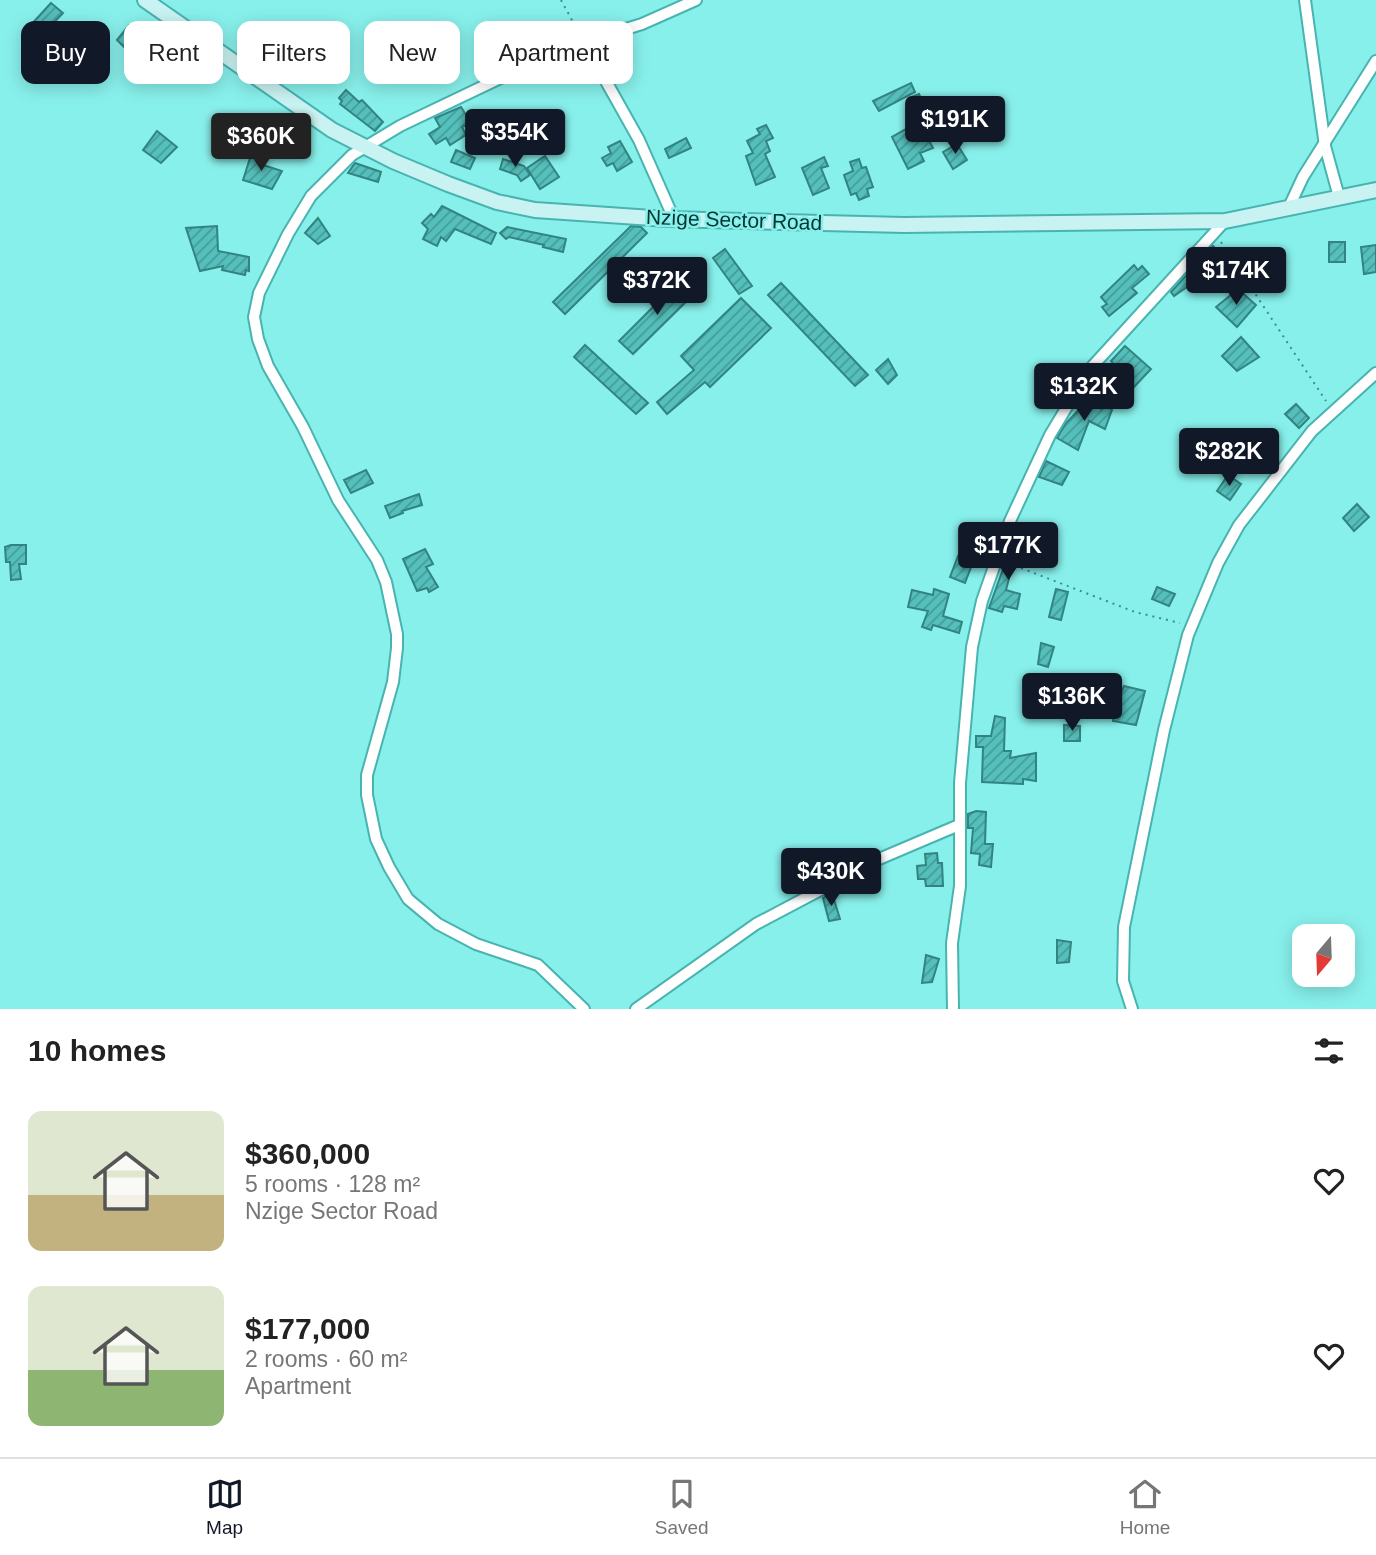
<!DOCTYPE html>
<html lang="en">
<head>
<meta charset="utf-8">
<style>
	:root { --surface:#fff; --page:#f2f2f2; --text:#222; --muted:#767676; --line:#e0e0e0; --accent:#111827 }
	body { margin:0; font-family:Helvetica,sans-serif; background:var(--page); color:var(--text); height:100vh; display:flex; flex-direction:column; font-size:26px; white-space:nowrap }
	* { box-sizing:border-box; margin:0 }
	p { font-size:23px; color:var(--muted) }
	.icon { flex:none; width:38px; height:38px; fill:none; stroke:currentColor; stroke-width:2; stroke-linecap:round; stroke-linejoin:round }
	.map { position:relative; height:1009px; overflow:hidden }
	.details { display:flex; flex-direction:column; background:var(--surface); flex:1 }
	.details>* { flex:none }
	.top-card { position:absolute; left:21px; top:21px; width:700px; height:63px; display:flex; gap:14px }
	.needle { width:46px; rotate:199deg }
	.buttons { position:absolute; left:1292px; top:924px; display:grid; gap:14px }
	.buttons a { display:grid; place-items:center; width:63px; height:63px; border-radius:14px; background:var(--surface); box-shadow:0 4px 18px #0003; font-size:35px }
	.price { position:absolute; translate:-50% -60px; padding:0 16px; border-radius:7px; background:var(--accent); color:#fff; font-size:23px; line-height:46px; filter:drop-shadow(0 2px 4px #0008) }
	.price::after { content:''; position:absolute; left:50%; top:42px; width:21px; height:16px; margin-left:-10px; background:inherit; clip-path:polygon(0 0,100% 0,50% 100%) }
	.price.current { background:#222; color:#fff }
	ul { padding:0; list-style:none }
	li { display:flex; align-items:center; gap:21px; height:175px; padding:0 28px }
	li span { display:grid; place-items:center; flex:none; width:196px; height:140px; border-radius:14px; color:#555 }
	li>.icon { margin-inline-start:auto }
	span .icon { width:84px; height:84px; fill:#fffc; stroke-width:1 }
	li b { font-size:30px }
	h2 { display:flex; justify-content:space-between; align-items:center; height:84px; padding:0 28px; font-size:30px }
	.tag { padding:0 24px; border-radius:14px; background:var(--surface); box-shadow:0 4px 18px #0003; font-size:24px; line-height:63px }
	.tag.current { background:var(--accent); color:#fff }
	.tabs { display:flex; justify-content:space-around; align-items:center; height:98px; border-top:2px solid var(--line); background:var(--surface); font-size:19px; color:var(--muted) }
	.tabs a { display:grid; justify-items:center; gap:4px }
	.tabs .current { color:var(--accent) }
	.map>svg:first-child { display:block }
	.building { fill:url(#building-hatch); stroke:#328481; stroke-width:2 }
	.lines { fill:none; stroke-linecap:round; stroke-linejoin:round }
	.minor-casing { stroke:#48b4b0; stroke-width:14 }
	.secondary-casing { stroke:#48b4b0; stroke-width:18 }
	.path { stroke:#418c89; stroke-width:2; stroke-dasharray:2 5; stroke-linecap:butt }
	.minor { stroke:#fff; stroke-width:10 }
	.secondary { stroke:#c9f3f2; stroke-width:14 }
	.labels { text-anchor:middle; stroke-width:5; stroke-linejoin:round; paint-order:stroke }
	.street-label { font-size:21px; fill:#043534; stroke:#88f0eb }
</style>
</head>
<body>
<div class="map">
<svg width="1376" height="1009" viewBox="0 0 1376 1009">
	<defs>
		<pattern id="building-hatch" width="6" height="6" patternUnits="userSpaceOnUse" patternTransform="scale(1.75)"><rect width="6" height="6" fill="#55bfbb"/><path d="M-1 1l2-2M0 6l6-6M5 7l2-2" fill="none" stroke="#449c99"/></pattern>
	</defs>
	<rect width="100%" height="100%" fill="#88f0eb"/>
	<g class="building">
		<path d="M 51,3 L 63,13 L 41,36 L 30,26 Z"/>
		<path d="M 129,25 L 139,35 L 125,48 L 117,40 Z"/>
		<path d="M 911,83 L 915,92 L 879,111 L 873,101 Z"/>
		<path d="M 346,90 L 359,102 L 362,100 L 383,122 L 375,131 L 340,104 L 342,101 L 339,98 Z"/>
		<path d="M 919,94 L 931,120 L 936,117 L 942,127 L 926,135 L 933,148 L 920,153 L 924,161 L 908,169 L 892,137 L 920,121 L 909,98 Z"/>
		<path d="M 461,107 L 471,123 L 462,127 L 466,135 L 450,145 L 446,138 L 436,144 L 429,134 L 440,127 L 435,118 Z"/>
		<path d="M 508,122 L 513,135 L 494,143 L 489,131 Z"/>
		<path d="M 766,125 L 773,138 L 766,141 L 770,151 L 765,154 L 775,177 L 756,185 L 746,156 L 753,153 L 747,141 L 760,134 L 757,129 Z"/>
		<path d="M 157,131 L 177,147 L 161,163 L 143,150 Z"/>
		<path d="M 686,138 L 691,148 L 669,158 L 665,149 Z"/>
		<path d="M 620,141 L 632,162 L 617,171 L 613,163 L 607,166 L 602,158 L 611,153 L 608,147 Z"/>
		<path d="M 957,144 L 967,160 L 953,169 L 943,152 Z"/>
		<path d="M 456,150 L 475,158 L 470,169 L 451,162 Z"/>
		<path d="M 251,155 L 262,158 L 260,164 L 282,171 L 272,189 L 243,180 Z"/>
		<path d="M 545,156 L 559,177 L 540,189 L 527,168 Z"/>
		<path d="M 824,157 L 828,166 L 821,168 L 829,188 L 813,195 L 802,168 Z"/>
		<path d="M 503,159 L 524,166 L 530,175 L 521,181 L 517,175 L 500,169 Z"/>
		<path d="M 859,159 L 862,168 L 866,167 L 873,187 L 867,189 L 869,196 L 859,200 L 856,193 L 851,195 L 844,175 L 853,171 L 850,162 Z"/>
		<path d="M 355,163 L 381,172 L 378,182 L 348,173 Z"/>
		<path d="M 442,206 L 496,233 L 491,244 L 455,229 L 446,241 L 441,237 L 437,246 L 423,239 L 428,229 L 422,223 L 431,214 L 434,217 Z"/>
		<path d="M 318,218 L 330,236 L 318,244 L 305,233 Z"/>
		<path d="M 217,226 L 218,251 L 249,257 L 249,271 L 246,270 L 245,275 L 222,270 L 223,266 L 200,271 L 186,228 Z"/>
		<path d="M 631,226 L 641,227 L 647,233 L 565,314 L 553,302 Z"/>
		<path d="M 507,227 L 566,239 L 563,252 L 543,247 L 544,245 L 509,237 L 506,239 L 500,233 Z"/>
		<rect x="1329" y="242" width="16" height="20"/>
		<path d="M 1376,245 L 1376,272 L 1364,274 L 1361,247 Z"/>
		<path d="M 1213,246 L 1217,250 L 1214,252 L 1231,270 L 1227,274 L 1232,279 L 1224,285 L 1211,270 L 1174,296 L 1171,292 Z"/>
		<path d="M 725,249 L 752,286 L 739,294 L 713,258 Z"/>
		<path d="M 1134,265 L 1138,270 L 1142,266 L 1149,274 L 1132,288 L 1137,293 L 1109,316 L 1102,307 L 1107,304 L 1101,297 Z"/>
		<path d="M 681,279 L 695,293 L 633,354 L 619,341 Z"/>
		<path d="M 781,283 L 868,375 L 855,386 L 768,295 Z"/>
		<path d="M 1238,289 L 1256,305 L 1237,327 L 1216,307 Z"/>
		<path d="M 741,298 L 771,328 L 710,387 L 705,382 L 667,414 L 657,402 L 694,370 L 681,356 Z"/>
		<path d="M 1241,337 L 1259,357 L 1237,371 L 1222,356 Z"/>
		<path d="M 585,345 L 648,403 L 636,414 L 574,357 Z"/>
		<path d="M 1125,346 L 1151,369 L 1134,387 L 1111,361 Z"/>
		<path d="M 888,359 L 897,375 L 888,384 L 876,370 Z"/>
		<path d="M 1089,399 L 1101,409 L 1103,404 L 1112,410 L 1105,429 L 1089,421 L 1078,450 L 1057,438 L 1066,423 Z"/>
		<path d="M 1296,404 L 1309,418 L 1299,428 L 1285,414 Z"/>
		<path d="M 1046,461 L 1069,472 L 1062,485 L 1039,477 Z"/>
		<path d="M 366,470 L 373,483 L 351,493 L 344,480 Z"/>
		<path d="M 1228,475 L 1241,484 L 1230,500 L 1217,491 Z"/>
		<path d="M 419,494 L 422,505 L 402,511 L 403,513 L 390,518 L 385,506 Z"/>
		<path d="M 1357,504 L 1369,517 L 1354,531 L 1343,518 Z"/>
		<path d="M 1012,544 L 1029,552 L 1025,563 L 1014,559 L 1006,590 L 1020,594 L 1017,609 L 1004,606 L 1002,612 L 989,608 Z"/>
		<path d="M 11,545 L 26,545 L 26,564 L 19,564 L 21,579 L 11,580 L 10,562 L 6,562 L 5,547 Z"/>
		<path d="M 425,549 L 433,564 L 426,567 L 438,587 L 429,592 L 427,588 L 417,591 L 403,559 Z"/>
		<path d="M 958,556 L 973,562 L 965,583 L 950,577 Z"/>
		<path d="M 1157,587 L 1175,594 L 1169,606 L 1152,599 Z"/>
		<path d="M 934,589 L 949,594 L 943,616 L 962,622 L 959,633 L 933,625 L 931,630 L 922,627 L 928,611 L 908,607 L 912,590 L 933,595 Z"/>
		<path d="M 1056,589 L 1068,592 L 1061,620 L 1049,617 Z"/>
		<path d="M 1041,643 L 1054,647 L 1048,667 L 1038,664 Z"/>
		<path d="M 1124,686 L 1145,691 L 1136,725 L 1113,721 L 1116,703 L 1112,702 L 1116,689 L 1122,691 Z"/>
		<path d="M 995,716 L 1005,718 L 1004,751 L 1011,751 L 1010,758 L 1036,753 L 1036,781 L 1023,779 L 1023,784 L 982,782 L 983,747 L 976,747 L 976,736 L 991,736 Z"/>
		<path d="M 1064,725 L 1080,726 L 1080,741 L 1064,741 Z"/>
		<path d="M 976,811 L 986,812 L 985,844 L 993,844 L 991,867 L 979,865 L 980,854 L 971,853 L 973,828 L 968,828 L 968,814 Z"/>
		<path d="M 937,853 L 938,863 L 942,863 L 943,886 L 926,886 L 925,879 L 918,879 L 917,866 L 926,865 L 925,854 Z"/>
		<path d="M 832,893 L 840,919 L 829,921 L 823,898 Z"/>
		<path d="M 1057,940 L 1071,942 L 1069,962 L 1057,963 Z"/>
		<path d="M 926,955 L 939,959 L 932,982 L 922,983 Z"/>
	</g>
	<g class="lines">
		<defs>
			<g id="minor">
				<path d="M 1305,0 L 1325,146 L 1339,197"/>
				<path d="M 584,42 L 639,140 L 674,219"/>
				<path d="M 1289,207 L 1303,177 L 1376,61"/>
				<path d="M 584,1009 L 538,965 L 476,944 L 438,924 L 408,899 L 389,867 L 376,839 L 367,795 L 367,775 L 393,682 L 397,648 L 397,634 L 386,582 L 377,560 L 338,500 L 303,427 L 268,366 L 258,339 L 254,317 L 259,293 L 288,234 L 311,196 L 352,155 L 400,126 L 528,65 L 584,42 L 642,24 L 696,0"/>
				<path d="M 636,1009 L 756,924 L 879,859 L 959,825"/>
				<path d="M 953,1009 L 952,943 L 960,886 L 960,783 L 972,647 L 982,601 L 1010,521 L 1050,435 L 1089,370 L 1225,221"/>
				<path d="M 1132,1009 L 1123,981 L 1124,927 L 1164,730 L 1188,635 L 1218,563 L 1239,525 L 1312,431 L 1376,373"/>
			</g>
			<path id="secondary" d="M 145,0 L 332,130 L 393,161 L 448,184 L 497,202 L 535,210 L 667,219 L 904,225 L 1225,221 L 1376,190"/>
		</defs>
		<use href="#minor" class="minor-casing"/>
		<use href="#secondary" class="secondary-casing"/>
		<g class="path">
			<path d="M 561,0 L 579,33"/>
			<path d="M 1221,242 L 1326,401"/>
			<path d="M 1008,563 L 1135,612 L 1180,623"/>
		</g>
		<use href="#minor" class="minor"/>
		<use href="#secondary" class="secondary"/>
	</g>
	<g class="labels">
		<g class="street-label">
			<text transform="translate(734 220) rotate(2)" y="7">Nzige Sector Road</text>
		</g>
	</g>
</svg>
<div class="buttons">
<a><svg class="needle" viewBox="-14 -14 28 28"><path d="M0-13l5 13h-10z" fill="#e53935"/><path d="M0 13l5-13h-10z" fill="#767676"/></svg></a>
</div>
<b class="price" style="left:955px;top:156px">$191K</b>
<b class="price" style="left:515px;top:169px">$354K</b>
<b class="price current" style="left:261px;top:173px">$360K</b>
<b class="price" style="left:1236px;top:307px">$174K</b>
<b class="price" style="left:657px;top:317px">$372K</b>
<b class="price" style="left:1084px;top:423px">$132K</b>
<b class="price" style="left:1229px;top:488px">$282K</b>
<b class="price" style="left:1008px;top:582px">$177K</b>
<b class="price" style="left:1072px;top:733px">$136K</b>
<b class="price" style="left:831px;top:908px">$430K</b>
<div class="top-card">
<a class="tag current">Buy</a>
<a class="tag">Rent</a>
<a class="tag">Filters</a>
<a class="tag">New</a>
<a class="tag">Apartment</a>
</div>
</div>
<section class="details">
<h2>10 homes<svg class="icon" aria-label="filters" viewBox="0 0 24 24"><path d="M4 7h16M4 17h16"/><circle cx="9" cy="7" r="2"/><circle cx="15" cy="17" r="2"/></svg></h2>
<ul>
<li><span style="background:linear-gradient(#dfe7d0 60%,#c2b280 0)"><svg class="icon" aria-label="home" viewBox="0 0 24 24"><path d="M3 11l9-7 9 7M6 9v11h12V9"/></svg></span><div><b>$360,000</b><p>5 rooms · 128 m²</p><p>Nzige Sector Road</p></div><svg class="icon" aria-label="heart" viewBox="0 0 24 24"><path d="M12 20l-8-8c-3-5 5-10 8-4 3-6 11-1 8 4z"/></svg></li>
<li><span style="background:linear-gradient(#dfe7d0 60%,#8fb573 0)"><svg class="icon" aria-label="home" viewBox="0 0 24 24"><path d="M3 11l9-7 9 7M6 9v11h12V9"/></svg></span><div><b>$177,000</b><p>2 rooms · 60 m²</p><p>Apartment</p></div><svg class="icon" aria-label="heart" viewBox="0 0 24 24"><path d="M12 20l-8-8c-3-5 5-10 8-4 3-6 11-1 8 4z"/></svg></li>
</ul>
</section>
<nav class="tabs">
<a class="current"><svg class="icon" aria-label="map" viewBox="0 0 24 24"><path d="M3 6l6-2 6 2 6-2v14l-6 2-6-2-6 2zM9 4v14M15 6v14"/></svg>Map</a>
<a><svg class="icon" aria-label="saved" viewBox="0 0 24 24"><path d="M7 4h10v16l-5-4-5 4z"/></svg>Saved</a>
<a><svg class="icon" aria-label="home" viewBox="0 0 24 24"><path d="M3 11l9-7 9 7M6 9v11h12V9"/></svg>Home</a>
</nav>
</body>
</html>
